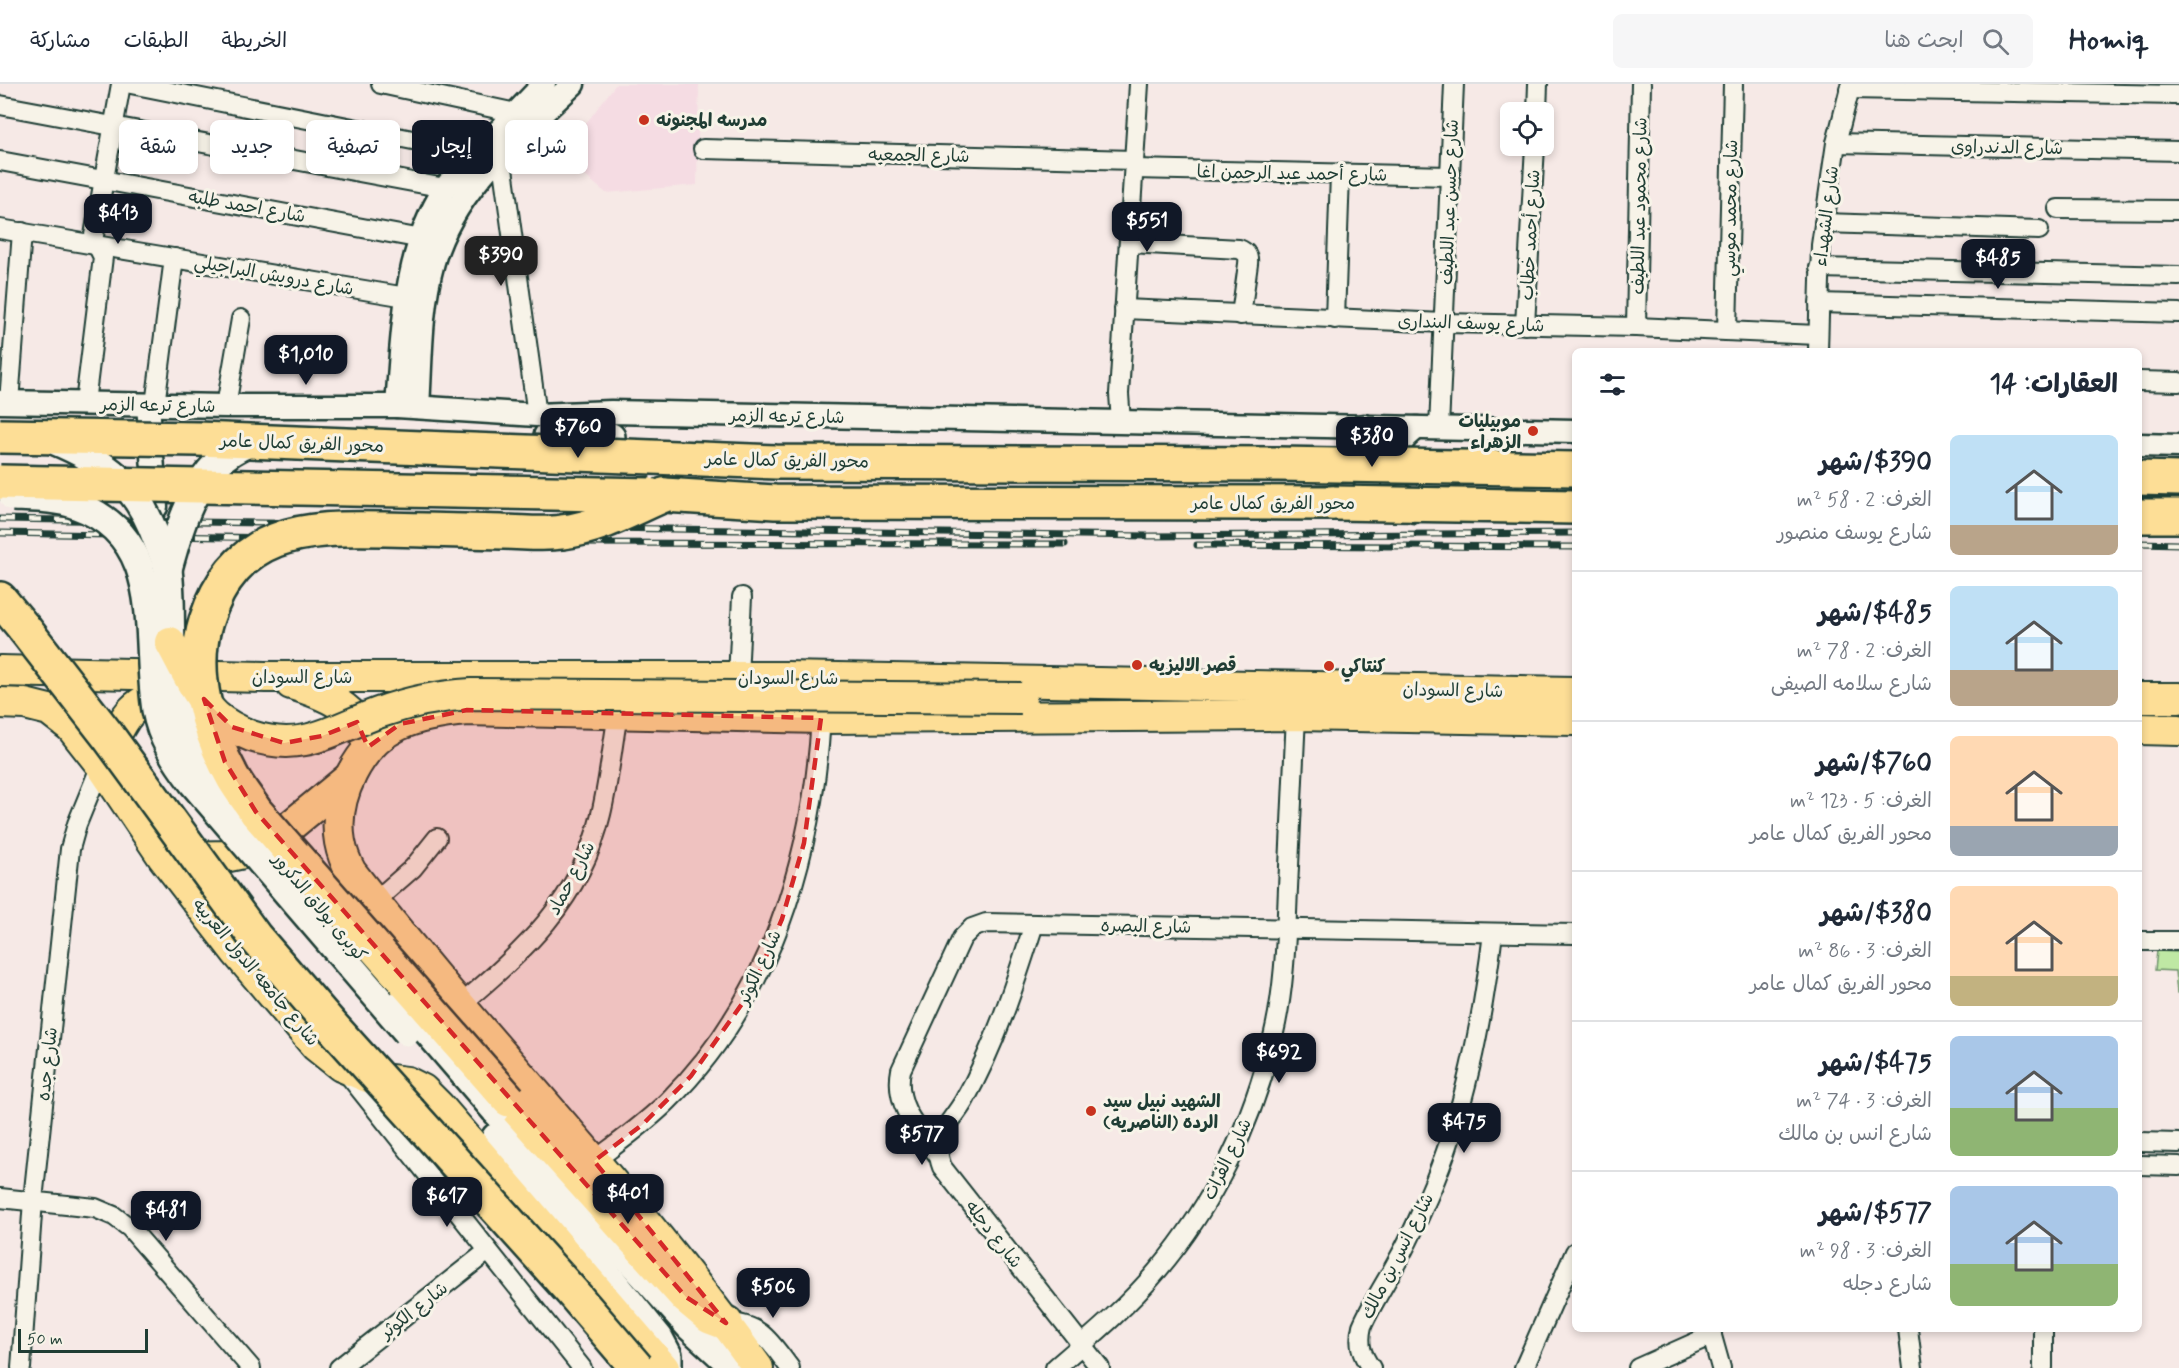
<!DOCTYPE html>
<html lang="ar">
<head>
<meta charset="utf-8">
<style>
	:root { --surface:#fff; --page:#f6f6f7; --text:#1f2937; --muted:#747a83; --line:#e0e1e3; --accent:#111827 }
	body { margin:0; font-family:Mynerve,"Playpen Sans Arabic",sans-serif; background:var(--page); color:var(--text); direction:rtl; height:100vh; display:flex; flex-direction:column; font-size:22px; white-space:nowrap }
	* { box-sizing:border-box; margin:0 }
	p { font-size:20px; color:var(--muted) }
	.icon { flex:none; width:33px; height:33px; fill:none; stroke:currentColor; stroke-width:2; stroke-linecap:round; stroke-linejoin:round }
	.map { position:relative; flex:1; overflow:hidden; direction:ltr }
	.details { position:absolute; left:1572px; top:264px; width:570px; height:984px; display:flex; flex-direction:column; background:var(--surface); border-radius:9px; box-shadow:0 3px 9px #0003; direction:rtl }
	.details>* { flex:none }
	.hud { position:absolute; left:18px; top:36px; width:570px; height:54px; direction:rtl; display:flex; gap:12px }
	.controls { position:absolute; left:1500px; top:18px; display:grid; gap:12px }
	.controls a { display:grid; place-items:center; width:54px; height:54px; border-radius:9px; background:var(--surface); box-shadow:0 3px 9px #0003; font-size:30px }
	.scale { position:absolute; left:18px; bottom:15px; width:130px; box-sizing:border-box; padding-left:6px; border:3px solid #1f3d34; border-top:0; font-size:16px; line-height:21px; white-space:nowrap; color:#1f3d34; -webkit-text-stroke:4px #f7f3e8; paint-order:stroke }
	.price { position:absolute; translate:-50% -51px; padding:0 14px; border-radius:12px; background:var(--accent); color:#fff; font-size:20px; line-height:39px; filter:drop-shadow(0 2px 3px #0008) }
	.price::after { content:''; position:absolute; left:50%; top:36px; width:18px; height:14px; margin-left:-9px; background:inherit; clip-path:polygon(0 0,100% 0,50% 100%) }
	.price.on { background:#222; color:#fff }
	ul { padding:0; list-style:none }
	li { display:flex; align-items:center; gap:18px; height:150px; padding:0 24px }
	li+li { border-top:2px solid var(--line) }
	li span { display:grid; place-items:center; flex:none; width:168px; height:120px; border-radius:9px; color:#555 }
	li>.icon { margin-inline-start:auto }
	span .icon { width:72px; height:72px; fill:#fffc; stroke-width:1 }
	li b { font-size:26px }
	h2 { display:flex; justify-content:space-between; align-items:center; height:72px; padding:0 24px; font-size:26px }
	.tag { padding:0 21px; border-radius:9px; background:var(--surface); box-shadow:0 3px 9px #0003; font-size:21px; line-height:54px }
	.tag.on { background:var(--accent); color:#fff }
	header { display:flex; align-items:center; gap:36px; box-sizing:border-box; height:84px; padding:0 30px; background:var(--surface); border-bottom:2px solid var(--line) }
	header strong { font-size:28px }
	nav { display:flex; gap:33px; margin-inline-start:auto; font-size:21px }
	.search { width:420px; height:54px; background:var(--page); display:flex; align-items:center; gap:15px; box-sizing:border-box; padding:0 21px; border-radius:9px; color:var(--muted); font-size:22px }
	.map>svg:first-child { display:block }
	.built { fill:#f5dce3 }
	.green { fill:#bfe8a4; stroke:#6f926c; stroke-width:1.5 }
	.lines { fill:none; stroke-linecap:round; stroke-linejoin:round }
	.minor-casing { stroke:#1f3d34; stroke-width:22 }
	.tertiary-casing { stroke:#1f3d34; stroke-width:27 }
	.secondary-casing { stroke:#1f3d34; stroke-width:32 }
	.primary-casing { stroke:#1f3d34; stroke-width:34 }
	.motorway-casing { stroke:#1f3d34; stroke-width:38 }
	.minor { stroke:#f7f3e8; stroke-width:18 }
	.tertiary { stroke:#f7f3e8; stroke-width:22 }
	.secondary { stroke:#f7f3e8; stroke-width:27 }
	.primary { stroke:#fdde96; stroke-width:30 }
	.motorway { stroke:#fdde96; stroke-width:33 }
	.rail-casing { stroke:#1f3d34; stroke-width:7 }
	.rail { stroke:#f7f3e8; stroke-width:4.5; stroke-dasharray:14; stroke-linecap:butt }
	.secondary-bridge-casing { stroke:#1f3d34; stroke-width:32; stroke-linecap:butt }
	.primary-bridge-casing { stroke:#1f3d34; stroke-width:34; stroke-linecap:butt }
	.motorway-bridge-casing { stroke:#1f3d34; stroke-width:38; stroke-linecap:butt }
	.secondary-bridge { stroke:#f7f3e8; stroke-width:27 }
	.primary-bridge { stroke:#fdde96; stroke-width:30 }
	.motorway-bridge { stroke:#fdde96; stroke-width:33 }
	.marked { fill:#d62828; fill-opacity:0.2; stroke:#d62828; stroke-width:4.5; stroke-dasharray:12 8; stroke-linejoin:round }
	.poi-dot { fill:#c8321e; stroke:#f7f3e8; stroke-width:2 }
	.labels { text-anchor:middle; stroke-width:6; stroke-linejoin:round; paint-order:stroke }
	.poi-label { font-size:18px; font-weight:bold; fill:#1f3d34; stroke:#f7f3e8; text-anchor:start }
	.street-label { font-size:18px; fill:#1f3d34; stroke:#f7f3e8 }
</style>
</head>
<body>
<header>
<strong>Homiq</strong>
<div class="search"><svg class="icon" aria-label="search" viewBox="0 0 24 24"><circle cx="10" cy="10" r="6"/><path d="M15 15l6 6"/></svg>ابحث هنا</div>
<nav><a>الخريطة</a><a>الطبقات</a><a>مشاركة</a></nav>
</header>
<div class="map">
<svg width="2179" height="1284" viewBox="0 0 2179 1284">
	<rect width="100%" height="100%" fill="#f6e9e6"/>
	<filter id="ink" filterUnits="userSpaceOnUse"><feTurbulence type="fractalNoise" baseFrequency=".0167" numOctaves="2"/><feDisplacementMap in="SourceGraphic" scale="12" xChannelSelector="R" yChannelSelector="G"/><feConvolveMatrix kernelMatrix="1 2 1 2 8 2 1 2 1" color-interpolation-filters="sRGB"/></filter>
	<g filter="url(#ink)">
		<path class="built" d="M 616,0 L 699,0 L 697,101 L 606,109 L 561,72 Z"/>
		<path class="green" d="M 2157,867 L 2179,868 L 2179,909 L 2177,909 L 2175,887 L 2155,886 Z"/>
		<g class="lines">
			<defs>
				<g id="minor">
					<path d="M 131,0 L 478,69"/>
					<path d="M 381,0 L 516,29"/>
					<path d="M 1849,5 L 2179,11"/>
					<path d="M 0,21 L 445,104"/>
					<path d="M 1537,28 L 1538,0"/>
					<path d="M 1836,59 L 2179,67"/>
					<path d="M 703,65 L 1134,76"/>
					<path d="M 501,70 L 537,331"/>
					<path d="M 0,77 L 422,155"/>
					<path d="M 1134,85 L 1450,92"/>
					<path d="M 2058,125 L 2179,126"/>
					<path d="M 1824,139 L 2039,146"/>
					<path d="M 0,145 L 406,213"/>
					<path d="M 1130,159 L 1239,165 C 1247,168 1249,172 1248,180 L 1241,231"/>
					<path d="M 1819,184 L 2179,192"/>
					<path d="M 1819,219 L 2179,229"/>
					<path d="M 1124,225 L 1444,239 L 1636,243 L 1818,251"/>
					<path d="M 1335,235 L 1340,90"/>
					<path d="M 1525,241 L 1535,62"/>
					<path d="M 1636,243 L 1641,0"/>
					<path d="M 1727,247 L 1733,0"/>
					<path d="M 1818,267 L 1821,161 L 1836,59 L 1851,0"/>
					<path d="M 2139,297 L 2179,298"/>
					<path d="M 9,318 L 22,148"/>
					<path d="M 85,319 L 103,173 L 99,165 L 93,157 L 121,0"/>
					<path d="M 155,321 L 174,174"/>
					<path d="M 226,322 L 241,235"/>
					<path d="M 1121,338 L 1119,310 L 1139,0"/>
					<path d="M 1439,344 L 1454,0"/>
					<path d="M 738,593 L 742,513"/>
					<path d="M 374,818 L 413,784 L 437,754"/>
					<path d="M 1034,840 C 1015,900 995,962 964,1017 C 949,1043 930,1051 942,1083 L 1100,1284"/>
					<path d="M 2139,857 L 2179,857"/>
					<path d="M 459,922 C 523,868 581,816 601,730 C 609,697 612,663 618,630"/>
					<path d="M 346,988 L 582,1284"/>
					<path d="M 2139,1058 L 2179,1059"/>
					<path d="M 937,1070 C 917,1044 894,1021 901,986 L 962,854 L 972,844 L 986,839 L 1575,850"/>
					<path d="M 594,1077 C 619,1058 645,1040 668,1017 C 770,916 813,774 821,634"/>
					<path d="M 2139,1081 L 2179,1082"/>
					<path d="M 0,1114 L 95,1124 L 114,1132 L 130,1144 L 251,1284"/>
					<path d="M 726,1239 C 761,1239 771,1259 790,1284"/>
					<path d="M 1710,1245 L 1721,1284"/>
					<path d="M 1908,1245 L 1913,1284"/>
					<path d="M 2043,1245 L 2043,1284"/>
					<path d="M 21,1284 L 33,1116 L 70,765 L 77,740 L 101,681"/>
					<path d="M 339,1284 L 488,1167"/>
					<path d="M 1055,1284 C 1091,1253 1127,1223 1157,1187 C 1214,1120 1253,1038 1273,953 C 1285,904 1286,853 1288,804 C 1291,746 1293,688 1296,631"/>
					<path d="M 1371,1284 C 1361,1270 1358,1259 1362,1242 C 1372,1219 1387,1197 1399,1174 C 1410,1155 1419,1133 1428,1113 C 1465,1029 1482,939 1493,849"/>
					<path d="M 1524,1284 L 1575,1168"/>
					<path d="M 1638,1284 L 1712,1251"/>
				</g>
				<g id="tertiary">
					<path d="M 0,318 L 226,322 L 397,322 L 537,331 L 611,328 L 1575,347"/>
					<path d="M 148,321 L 156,423"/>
					<path d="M 397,322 C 403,248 403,171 444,106 C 453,92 466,81 478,69 C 500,46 522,23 544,0"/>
					<path d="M 418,323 C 421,276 420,224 433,178 C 454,104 520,51 573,0"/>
					<path d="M 2139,361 L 2179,362"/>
					<path d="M 1347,423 C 1377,405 1380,372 1364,342"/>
					<path d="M 1414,427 C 1384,402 1385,366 1417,344"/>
				</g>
				<g id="secondary">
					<path d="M 548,352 L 611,353"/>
					<path d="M 495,1026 L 690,1243 L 735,1284"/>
					<path d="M 496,1053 L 659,1254 L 668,1271 L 668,1284"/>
				</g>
				<g id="primary">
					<path d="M 0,587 L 266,593 L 785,593 L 1575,608"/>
					<path d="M 291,600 C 324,610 359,623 367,659"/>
					<path d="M 2139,614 L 2179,614"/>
					<path d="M 0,619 L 25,620 L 49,626 L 71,643 L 101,681 L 163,773 L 237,869 L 316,962 L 341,982 L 367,993 L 407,998 L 423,1006 L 439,1022 L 664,1284"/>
					<path d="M 2139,645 L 2179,646"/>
					<path d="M 103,678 C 124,634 128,616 179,603"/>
					<path d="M 175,773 L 229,772 L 253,767 L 272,757 L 350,693"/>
					<path d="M 758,1284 C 634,1109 482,957 351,788 C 346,779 342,769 340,758 C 332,714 359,660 399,641 C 420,631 445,628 467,626 L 821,634 L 1296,631 L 1575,636"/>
				</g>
				<g id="motorway">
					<path d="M 2139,394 L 2179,395"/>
					<path d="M 664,411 L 775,418 L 1334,419"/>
					<path d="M 2139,432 L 2179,432"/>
					<path d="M 0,515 L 24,544"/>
					<path d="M 509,1016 L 686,1213 L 710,1233 L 726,1239"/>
				</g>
			</defs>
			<use href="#minor" class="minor-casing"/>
			<use href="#tertiary" class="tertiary-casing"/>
			<use href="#secondary" class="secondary-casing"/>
			<use href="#primary" class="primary-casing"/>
			<use href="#motorway" class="motorway-casing"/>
			<use href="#minor" class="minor"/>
			<use href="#tertiary" class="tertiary"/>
			<use href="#secondary" class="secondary"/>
			<use href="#primary" class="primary"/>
			<use href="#motorway" class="motorway"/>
			<defs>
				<g id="rail">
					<path d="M 0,435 L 1149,452 L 1575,449"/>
					<path d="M 0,449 L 542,459 L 1065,460"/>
					<path d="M 2139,459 L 2179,460"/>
					<path d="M 1197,461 L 1575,463"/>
				</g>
			</defs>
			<use href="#rail" class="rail-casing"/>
			<use href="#rail" class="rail"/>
			<defs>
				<g id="secondary-bridge">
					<path d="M 53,356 C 106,378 137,400 157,456 C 161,466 166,476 168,486 C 172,516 169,547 172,577 C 174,597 174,618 181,636 C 192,669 217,697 238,723"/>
					<path d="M 13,413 C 34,414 57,414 76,421 C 168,454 144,551 156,626 C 161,654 176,677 193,699 L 407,948"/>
					<path d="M 168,485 C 182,434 200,370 259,356"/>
					<path d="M 402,918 L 495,1026"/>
				</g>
				<path id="primary-bridge" d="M 170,558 C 183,581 197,614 216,632 C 226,641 239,647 251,652 C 303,669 331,646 378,629 C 408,618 438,612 471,610 L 1021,614"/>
				<g id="motorway-bridge">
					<path d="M 0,352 L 198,355 L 776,378 L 1278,380 L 1575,385"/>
					<path d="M 0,398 L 650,411"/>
					<path d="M 1334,419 L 1575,423"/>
					<path d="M 24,544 L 108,652 L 255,853 L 331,941 L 571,1207 L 637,1284"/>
					<path d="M 509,1016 L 256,728 C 248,716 240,706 233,694 C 208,649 190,587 206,537 C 235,446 303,443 385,445 C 425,446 464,447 503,448 C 522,448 543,451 562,448 C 598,444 631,425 664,411"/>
				</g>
			</defs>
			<use href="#secondary-bridge" class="secondary-bridge-casing"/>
			<use href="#primary-bridge" class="primary-bridge-casing"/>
			<use href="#motorway-bridge" class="motorway-bridge-casing"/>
			<use href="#secondary-bridge" class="secondary-bridge"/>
			<use href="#primary-bridge" class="primary-bridge"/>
			<use href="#motorway-bridge" class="motorway-bridge"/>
		</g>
	</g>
	<path class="marked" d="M 204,615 L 232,643 L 284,659 L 322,652 L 357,638 L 368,663 L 400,640 L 467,626 L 821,634 L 804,759 L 782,835 L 751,907 L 691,992 L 642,1041 L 594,1077 L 726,1239 L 686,1213 L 256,728 L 225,678 Z"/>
	<g class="poi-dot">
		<circle cx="644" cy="36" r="6"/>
		<circle cx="1533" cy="347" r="6"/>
		<circle cx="1137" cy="581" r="6"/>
		<circle cx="1329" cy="582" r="6"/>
		<circle cx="1091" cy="1027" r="6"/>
	</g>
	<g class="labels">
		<g class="poi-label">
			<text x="656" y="42">مدرسه المجنونه</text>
			<text x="1521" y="343" text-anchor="end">موبيليات<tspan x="1521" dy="21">الزهراء</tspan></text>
			<text x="1149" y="587">قصر الاليزيه</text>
			<text x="1341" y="588">كنتاكي</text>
			<text x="1103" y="1023">الشهيد نبيل سيد<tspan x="1103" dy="21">الرده (الناصريه)</tspan></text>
		</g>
		<g class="street-label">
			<text transform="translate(2007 63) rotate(1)" y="6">شارع الدندراوى</text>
			<text transform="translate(919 71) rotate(1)" y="6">شارع الجمعيه</text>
			<text transform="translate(1292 89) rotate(1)" y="6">شارع أحمد عبد الرحمن اغا</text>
			<text transform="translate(1449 118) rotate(-88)" y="6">شارع حسن عبد اللطيف</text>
			<text transform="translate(247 122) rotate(10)" y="6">شارع احمد طلبه</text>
			<text transform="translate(1639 122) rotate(-89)" y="6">شارع محمود عبد اللطيف</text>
			<text transform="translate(1730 124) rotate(-89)" y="6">شارع محمد موسي</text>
			<text transform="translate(1826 132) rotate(-83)" y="6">شارع الشهداء</text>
			<text transform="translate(1530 151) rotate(-87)" y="6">شارع أحمد خطاب</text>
			<text transform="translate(274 191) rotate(10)" y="6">شارع درويش البراجيلي</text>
			<text transform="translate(1471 239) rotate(2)" y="6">شارع يوسف البندارى</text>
			<text transform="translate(158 321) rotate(1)" y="6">شارع ترعه الزمر</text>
			<text transform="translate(787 332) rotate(1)" y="6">شارع ترعه الزمر</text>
			<text transform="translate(302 359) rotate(2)" y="6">محور الفريق كمال عامر</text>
			<text transform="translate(787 376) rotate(1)" y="6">محور الفريق كمال عامر</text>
			<text x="1273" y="425">محور الفريق كمال عامر</text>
			<text x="302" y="599">شارع السودان</text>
			<text x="788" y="600">شارع السودان</text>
			<text transform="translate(1453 606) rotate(1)" y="6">شارع السودان</text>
			<text transform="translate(571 794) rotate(-62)" y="6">شارع حماد</text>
			<text transform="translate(320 823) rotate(50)" y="6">كوبرى بولاق الدكرور</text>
			<text transform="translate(1146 842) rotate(1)" y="6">شارع البصره</text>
			<text transform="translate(759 883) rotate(-65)" y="6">شارع الكوثر</text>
			<text transform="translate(256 888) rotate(50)" y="6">شارع جامعه الدول العربيه</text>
			<text transform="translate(47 980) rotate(-84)" y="6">شارع جده</text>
			<text transform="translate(1227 1075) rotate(-64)" y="6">شارع الفرات</text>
			<text transform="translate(994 1150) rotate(52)" y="6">شارع دجله</text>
			<text transform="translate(1397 1172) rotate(-63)" y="6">شارع انس بن مالك</text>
			<text transform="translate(414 1226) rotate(-38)" y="6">شارع الكوثر</text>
		</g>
	</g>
</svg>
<div class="controls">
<a><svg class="icon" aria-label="locate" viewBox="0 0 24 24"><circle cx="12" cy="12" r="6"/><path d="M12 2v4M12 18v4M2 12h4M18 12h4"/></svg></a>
</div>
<div class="scale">50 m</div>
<b class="price" style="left:118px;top:161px">$413</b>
<b class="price" style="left:1147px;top:169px">$551</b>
<b class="price on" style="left:501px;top:203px">$390</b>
<b class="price" style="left:1998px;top:206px">$485</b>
<b class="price" style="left:306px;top:302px">$1,010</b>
<b class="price" style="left:578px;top:375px">$760</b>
<b class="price" style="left:1372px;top:384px">$380</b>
<b class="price" style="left:1279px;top:1000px">$692</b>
<b class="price" style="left:1464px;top:1070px">$475</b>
<b class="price" style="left:922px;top:1082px">$577</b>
<b class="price" style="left:628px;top:1141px">$401</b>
<b class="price" style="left:447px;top:1144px">$617</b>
<b class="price" style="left:166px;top:1158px">$481</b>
<b class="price" style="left:773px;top:1235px">$506</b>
<div class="hud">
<a class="tag">شراء</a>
<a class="tag on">إيجار</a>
<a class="tag">تصفية</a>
<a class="tag">جديد</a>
<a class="tag">شقة</a>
</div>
<section class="details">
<h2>العقارات: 14<svg class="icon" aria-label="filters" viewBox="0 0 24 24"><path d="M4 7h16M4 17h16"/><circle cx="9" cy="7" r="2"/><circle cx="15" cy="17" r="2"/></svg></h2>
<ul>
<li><span style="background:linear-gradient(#bfe0f5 75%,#b9a48a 0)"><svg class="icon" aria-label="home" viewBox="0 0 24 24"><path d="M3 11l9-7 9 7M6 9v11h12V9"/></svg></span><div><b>$390/شهر</b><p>الغرف: 2 · 58 m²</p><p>شارع يوسف منصور</p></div></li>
<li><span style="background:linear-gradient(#bfe0f5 70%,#b9a48a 0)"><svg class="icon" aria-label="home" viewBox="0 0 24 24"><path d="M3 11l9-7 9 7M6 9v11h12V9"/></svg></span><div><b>$485/شهر</b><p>الغرف: 2 · 78 m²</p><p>شارع سلامه الصيفى</p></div></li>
<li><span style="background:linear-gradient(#ffd9b3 75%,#9aa5b1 0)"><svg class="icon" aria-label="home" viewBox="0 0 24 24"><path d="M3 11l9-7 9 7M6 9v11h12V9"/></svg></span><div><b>$760/شهر</b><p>الغرف: 5 · 123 m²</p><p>محور الفريق كمال عامر</p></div></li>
<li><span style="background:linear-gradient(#ffd9b3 75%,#c2b280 0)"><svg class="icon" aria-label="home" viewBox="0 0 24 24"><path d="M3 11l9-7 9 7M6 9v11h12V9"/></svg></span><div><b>$380/شهر</b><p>الغرف: 3 · 86 m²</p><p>محور الفريق كمال عامر</p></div></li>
<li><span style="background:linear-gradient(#a9c7e8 60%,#8fb573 0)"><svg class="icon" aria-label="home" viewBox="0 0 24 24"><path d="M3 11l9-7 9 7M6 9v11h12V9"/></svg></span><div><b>$475/شهر</b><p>الغرف: 3 · 74 m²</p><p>شارع انس بن مالك</p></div></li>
<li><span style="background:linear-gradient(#a9c7e8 65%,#8fb573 0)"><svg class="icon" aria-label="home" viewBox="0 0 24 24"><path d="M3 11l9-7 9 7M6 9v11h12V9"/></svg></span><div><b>$577/شهر</b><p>الغرف: 3 · 98 m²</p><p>شارع دجله</p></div></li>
</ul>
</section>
</div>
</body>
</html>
